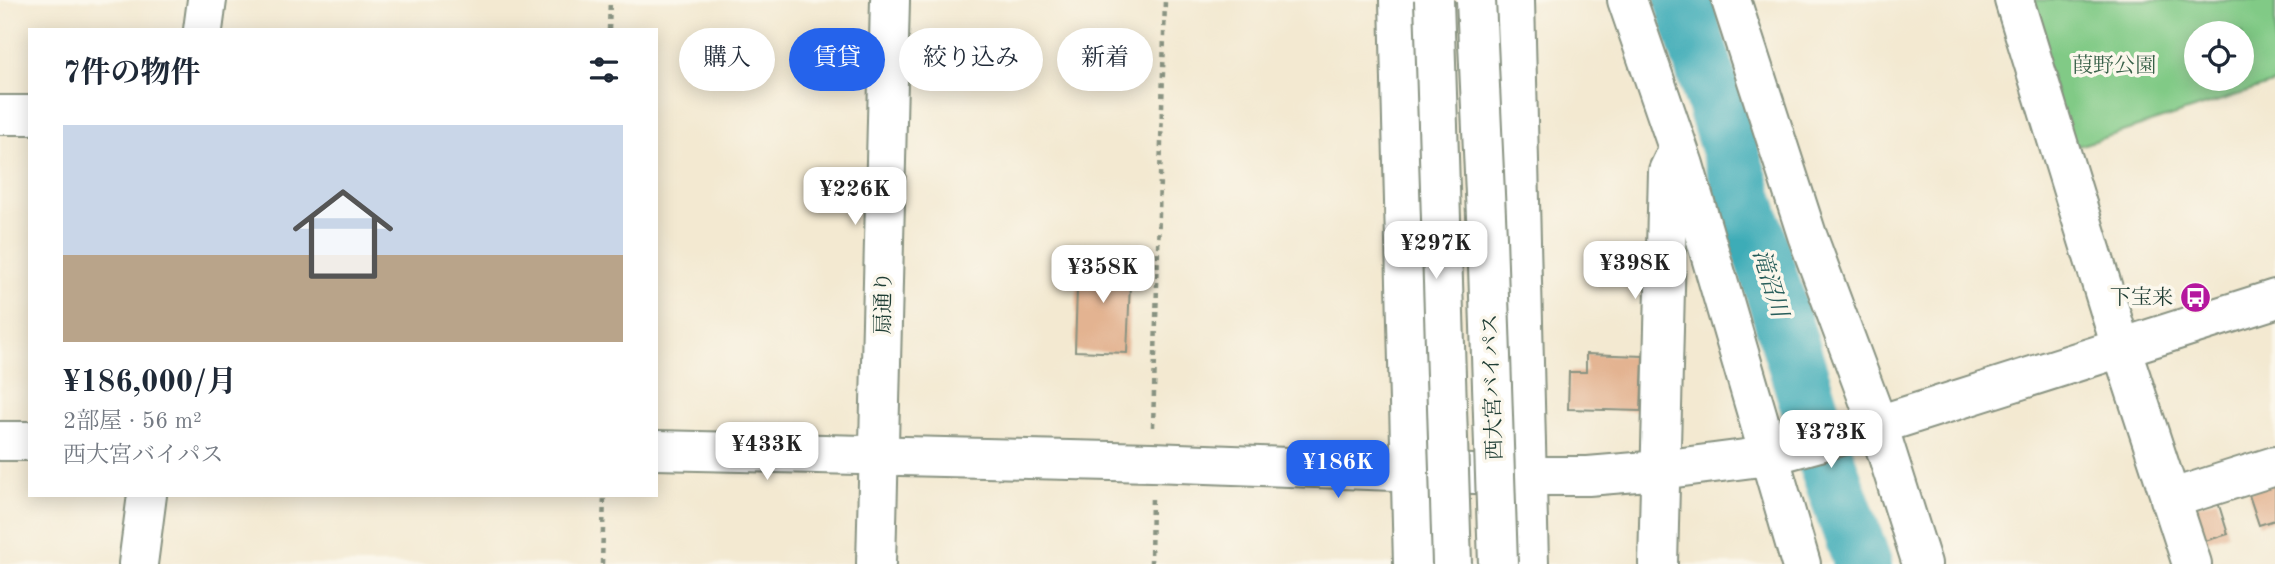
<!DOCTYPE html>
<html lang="ja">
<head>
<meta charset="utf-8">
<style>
	:root { --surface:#fff; --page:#f6f6f7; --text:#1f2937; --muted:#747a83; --accent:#2563eb }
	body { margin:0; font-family:"Old Standard TT","Noto Serif JP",serif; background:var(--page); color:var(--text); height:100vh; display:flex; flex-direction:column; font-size:26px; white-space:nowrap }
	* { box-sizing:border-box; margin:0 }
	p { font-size:23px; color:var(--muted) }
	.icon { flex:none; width:38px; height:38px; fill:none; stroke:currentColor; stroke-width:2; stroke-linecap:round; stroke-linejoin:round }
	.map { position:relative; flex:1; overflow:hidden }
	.drawer { position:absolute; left:28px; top:28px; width:630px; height:469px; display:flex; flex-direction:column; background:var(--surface); border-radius:0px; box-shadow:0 4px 18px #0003 }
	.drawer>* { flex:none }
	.guide { position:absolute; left:679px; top:28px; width:665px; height:63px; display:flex; gap:14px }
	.buttons { position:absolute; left:2184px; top:21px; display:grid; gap:14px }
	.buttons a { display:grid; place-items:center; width:70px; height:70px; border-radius:50%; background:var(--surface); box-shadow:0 4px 18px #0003; font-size:35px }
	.price { position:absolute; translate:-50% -60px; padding:0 16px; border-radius:14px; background:#fff; color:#222; font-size:23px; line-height:46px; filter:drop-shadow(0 2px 4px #0008) }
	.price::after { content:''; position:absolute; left:50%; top:42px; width:21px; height:16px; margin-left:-10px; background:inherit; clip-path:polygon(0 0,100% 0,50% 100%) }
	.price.active { background:var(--accent); color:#fff }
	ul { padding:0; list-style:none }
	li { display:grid; align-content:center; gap:14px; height:371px; padding:0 35px }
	li span { display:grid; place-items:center; height:217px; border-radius:0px; color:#555 }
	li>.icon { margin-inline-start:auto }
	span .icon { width:126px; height:126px; fill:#fffc; stroke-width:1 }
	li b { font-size:30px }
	h2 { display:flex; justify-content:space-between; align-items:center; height:84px; padding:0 35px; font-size:30px }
	.chip { padding:0 24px; border-radius:32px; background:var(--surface); box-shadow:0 4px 18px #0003; font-size:24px; line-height:63px }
	.chip.active { background:var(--accent); color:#fff }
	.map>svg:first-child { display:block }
	.green { fill:#81ca86; stroke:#50845d; stroke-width:2; fill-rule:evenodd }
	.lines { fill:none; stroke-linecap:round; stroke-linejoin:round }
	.river { stroke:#3cacb7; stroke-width:58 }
	.building { fill:#e3b391 }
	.minor-casing { stroke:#899382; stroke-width:42 }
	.path { stroke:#899382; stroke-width:4.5; stroke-dasharray:5 5; stroke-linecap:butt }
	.minor { stroke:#fff; stroke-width:38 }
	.highway-bridge-casing { stroke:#899382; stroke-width:42; stroke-linecap:butt }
	.highway-bridge { stroke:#fff; stroke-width:38 }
	.labels { text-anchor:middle; stroke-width:7; stroke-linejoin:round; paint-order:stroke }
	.park-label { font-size:21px; fill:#386048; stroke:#fbf7ec }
	.poi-label { font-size:21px; fill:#1f3d34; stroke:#fbf7ec; text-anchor:end }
	.street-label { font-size:21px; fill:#1f3d34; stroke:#fbf7ec }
	.water-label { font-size:23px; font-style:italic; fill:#285e5b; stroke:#fbf7ec }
</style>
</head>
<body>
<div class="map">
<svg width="2275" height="564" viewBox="0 0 2275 564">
	<rect width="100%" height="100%" fill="#fbf7ec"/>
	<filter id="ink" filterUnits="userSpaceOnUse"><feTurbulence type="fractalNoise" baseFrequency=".0143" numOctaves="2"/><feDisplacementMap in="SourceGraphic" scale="14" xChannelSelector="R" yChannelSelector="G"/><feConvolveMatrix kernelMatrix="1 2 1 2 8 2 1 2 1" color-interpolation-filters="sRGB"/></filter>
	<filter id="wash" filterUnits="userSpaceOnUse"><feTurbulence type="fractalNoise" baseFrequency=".00686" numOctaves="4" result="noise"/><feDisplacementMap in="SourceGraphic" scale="28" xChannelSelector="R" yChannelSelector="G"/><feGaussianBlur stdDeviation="1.57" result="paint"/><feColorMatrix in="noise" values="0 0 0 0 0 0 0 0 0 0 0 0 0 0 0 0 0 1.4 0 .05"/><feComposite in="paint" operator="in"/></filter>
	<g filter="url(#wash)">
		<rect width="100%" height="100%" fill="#f3e9d1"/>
		<path class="green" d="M 2025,0 L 2275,0 L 2275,83 L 2072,148 ZM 2196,33 L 2242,33 L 2242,79 L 2196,79 Z"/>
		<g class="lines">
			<path class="river" d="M 1683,0 L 1827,463 L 1863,564"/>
		</g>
		<g id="blocks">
			<g class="building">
				<path d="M 1078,258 L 1131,260 L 1127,353 L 1075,351 Z"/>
				<path d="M 1586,354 L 1643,356 L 1641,411 L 1568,409 L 1569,372 L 1586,372 Z"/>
				<path d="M 2275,483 L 2275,520 L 2259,525 L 2248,492 Z"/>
				<path d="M 2217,499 L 2228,534 L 2192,545 L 2181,510 Z"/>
			</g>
		</g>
	</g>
	<g filter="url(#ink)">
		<use href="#blocks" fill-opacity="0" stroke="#899382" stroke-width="2"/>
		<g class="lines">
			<defs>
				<g id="minor">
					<path d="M 1399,0 L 1413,564"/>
					<path d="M 1515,0 L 1529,564"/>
					<path d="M 1627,0 L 1684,165 L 1801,564"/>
					<path d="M 1731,0 L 1807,235 L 1878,425 L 1922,564"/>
					<path d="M 2014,0 L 2121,347 L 2192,564"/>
					<path d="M 203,30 L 207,0"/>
					<path d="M 0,115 L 30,115"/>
					<path d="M 0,441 L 30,441"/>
					<path d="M 656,450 L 1152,462 L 1527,476 L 1588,476 L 1660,470 L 1768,456 L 1856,432 L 2275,299"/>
					<path d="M 2170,499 L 2275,466"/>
					<path d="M 138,564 L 147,495"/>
					<path d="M 876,564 L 890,0"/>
					<path d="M 1658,564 L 1668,171 L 1676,154"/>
				</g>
			</defs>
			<use href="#minor" class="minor-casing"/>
			<g class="path">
				<path d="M 609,30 L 610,0"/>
				<path d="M 1153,427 L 1165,0"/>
				<path d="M 602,564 L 604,495"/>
				<path d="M 1151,564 L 1152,495"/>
			</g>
			<use href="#minor" class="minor"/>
			<defs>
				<g id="highway-bridge">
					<path d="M 1434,0 L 1452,564"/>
					<path d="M 1476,0 L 1487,237 L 1498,564"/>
				</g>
			</defs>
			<use href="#highway-bridge" class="highway-bridge-casing"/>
			<use href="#highway-bridge" class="highway-bridge"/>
		</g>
	</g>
	<defs>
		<symbol id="bus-disc" viewBox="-11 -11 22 22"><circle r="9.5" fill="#b5179e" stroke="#fbf7ec"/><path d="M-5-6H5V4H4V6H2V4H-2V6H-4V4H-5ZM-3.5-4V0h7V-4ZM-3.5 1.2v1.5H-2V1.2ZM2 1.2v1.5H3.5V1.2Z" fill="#fff"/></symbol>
	</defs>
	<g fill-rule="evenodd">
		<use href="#bus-disc" x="2178" y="280" width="35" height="35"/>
	</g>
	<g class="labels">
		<g class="park-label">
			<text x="2114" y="72">葭野公園</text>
		</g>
		<g class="poi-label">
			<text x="2173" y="304">下宝来</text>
		</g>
		<g class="street-label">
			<text transform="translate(883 303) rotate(-89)" y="7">扇通り</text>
			<text transform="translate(1492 387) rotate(-92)" y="7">西大宮バイパス</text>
		</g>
		<g class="water-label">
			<text transform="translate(1771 283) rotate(73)" y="8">滝沼川</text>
		</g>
	</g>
</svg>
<div class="buttons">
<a><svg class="icon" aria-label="locate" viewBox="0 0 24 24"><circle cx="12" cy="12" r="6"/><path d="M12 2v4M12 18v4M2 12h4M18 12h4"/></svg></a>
</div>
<b class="price" style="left:855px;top:227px">¥226K</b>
<b class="price" style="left:1436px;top:281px">¥297K</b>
<b class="price" style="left:1635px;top:301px">¥398K</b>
<b class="price" style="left:1103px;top:305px">¥358K</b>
<b class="price" style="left:1831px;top:470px">¥373K</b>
<b class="price" style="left:767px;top:482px">¥433K</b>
<b class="price active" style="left:1338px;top:500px">¥186K</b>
<div class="guide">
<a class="chip">購入</a>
<a class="chip active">賃貸</a>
<a class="chip">絞り込み</a>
<a class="chip">新着</a>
</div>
<section class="drawer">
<h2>7件の物件<svg class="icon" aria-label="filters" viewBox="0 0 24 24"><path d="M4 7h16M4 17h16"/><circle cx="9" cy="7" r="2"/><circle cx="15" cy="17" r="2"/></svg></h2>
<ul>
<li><span style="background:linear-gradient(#c9d6e8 60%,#b9a48a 0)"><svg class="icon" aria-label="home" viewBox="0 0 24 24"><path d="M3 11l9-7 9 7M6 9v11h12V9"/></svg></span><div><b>¥186,000/月</b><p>2部屋 · 56 m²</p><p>西大宮バイパス</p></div></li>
</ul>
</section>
</div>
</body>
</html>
